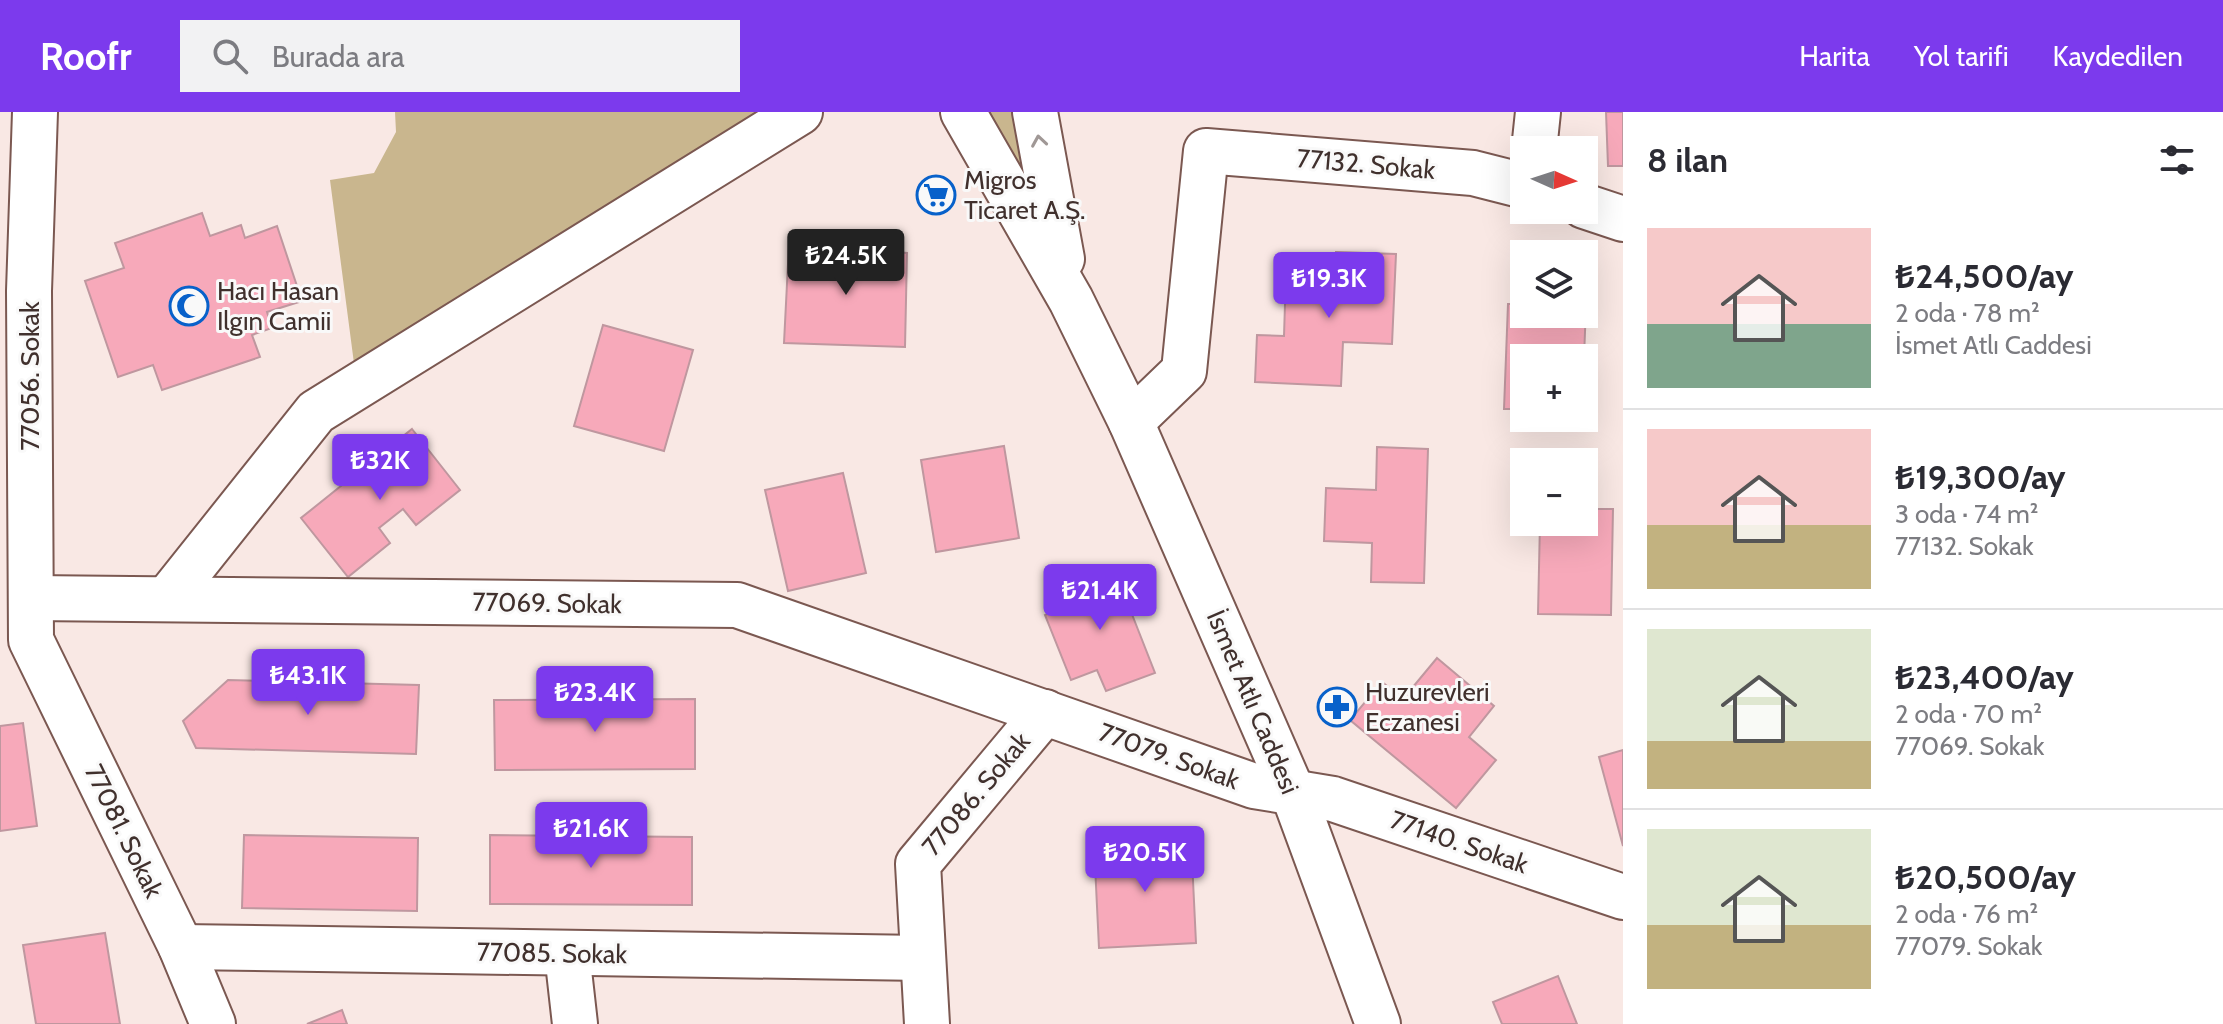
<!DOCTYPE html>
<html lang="tr">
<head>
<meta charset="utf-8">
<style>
	:root { --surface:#fff; --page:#f2f2f3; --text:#2b2b33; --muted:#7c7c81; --line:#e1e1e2; --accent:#7c3aed }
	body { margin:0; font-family:Cabin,sans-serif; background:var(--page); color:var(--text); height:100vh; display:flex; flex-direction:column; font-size:30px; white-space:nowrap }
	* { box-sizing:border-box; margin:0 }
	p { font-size:26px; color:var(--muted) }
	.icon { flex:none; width:44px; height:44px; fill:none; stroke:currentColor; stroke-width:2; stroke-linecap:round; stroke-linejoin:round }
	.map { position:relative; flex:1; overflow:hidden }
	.sheet { display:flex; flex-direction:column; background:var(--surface); width:600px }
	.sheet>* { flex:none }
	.needle { width:52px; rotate:93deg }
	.controls { position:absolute; left:1510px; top:24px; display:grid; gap:16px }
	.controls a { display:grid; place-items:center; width:88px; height:88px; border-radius:0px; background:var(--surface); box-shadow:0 8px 32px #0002; font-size:40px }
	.price { position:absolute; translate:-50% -68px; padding:0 18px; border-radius:8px; background:var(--accent); color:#fff; font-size:26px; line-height:52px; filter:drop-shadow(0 2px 4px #0008) }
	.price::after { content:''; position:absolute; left:50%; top:48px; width:24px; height:18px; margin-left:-12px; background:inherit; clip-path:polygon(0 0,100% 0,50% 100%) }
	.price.selected { background:#222; color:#fff }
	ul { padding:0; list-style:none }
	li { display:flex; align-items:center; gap:24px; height:200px; padding:0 24px }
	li+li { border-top:2px solid var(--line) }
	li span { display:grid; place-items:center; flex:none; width:224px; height:160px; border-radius:0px; color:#555 }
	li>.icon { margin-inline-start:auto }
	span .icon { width:96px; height:96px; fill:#fffc; stroke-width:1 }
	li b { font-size:34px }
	h2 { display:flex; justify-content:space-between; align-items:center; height:96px; padding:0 24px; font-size:34px }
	header { display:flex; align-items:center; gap:48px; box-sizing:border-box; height:112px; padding:0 40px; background:var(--accent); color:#fff }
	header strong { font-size:38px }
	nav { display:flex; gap:44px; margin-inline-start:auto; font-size:28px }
	.search { width:560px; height:72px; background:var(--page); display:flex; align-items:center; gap:20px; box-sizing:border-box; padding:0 28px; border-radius:0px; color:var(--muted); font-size:30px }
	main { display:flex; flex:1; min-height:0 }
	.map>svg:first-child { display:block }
	.green { fill:#c9b68e }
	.building { fill:#f7a9ba; stroke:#bf979f; stroke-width:2 }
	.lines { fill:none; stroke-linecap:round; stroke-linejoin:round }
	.minor-casing { stroke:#7b5851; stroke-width:48 }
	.major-casing { stroke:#7b5851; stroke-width:48 }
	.minor { stroke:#fff; stroke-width:44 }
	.major { stroke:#fff; stroke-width:44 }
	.oneway { stroke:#a09896 }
	.labels { text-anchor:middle; stroke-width:6; stroke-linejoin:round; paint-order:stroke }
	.street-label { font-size:26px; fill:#40302d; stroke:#f9f9f9 }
	.poi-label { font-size:26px; fill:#40302d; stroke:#f9f9f9; text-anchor:start }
</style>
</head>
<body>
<header>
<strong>Roofr</strong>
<div class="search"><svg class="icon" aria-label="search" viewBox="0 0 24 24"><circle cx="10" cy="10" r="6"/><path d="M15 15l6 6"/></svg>Burada ara</div>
<nav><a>Harita</a><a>Yol tarifi</a><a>Kaydedilen</a></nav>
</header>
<main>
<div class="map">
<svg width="1623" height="912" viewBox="0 0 1623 912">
	<rect width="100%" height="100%" fill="#f9e8e4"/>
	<g class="green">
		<path d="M 395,0 L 773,0 L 355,259 L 330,68 L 374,61 L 396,20 Z"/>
		<path d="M 981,0 L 1015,0 L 1041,99 Z"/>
	</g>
	<g class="building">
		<path d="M 1606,0 L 1623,0 L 1623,54 L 1608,54 Z"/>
		<path d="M 202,101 L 210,124 L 241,113 L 245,126 L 277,114 L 302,189 L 267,200 L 272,216 L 252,223 L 260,245 L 162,278 L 153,253 L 118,265 L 85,169 L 124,156 L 115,131 Z"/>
		<path d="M 789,132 L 907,141 L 905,235 L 784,231 Z"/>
		<path d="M 1336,140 L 1396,142 L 1392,232 L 1343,230 L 1341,274 L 1255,270 L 1257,223 L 1284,224 L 1286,160 L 1335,161 Z"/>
		<path d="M 1508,192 L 1524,192 L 1524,202 L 1584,202 L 1586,194 L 1584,246 L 1524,246 L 1524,297 L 1504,297 Z"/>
		<path d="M 603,213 L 693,238 L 664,339 L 574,314 Z"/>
		<path d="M 412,317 L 460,378 L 416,413 L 403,397 L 379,416 L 390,431 L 348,465 L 301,406 Z"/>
		<path d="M 1004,334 L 1019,426 L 936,440 L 921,348 Z"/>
		<path d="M 1377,335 L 1428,337 L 1424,471 L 1371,470 L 1372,431 L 1324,429 L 1326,376 L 1376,378 Z"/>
		<path d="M 843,361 L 866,461 L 788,479 L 765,378 Z"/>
		<path d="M 1584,397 L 1613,397 L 1611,503 L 1538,502 L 1540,410 L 1584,410 Z"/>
		<path d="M 1113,454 L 1155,561 L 1106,579 L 1097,558 L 1071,568 L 1045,503 L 1069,494 L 1061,474 Z"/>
		<path d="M 1437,546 L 1494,594 L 1469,625 L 1496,648 L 1456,696 L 1350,608 L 1382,570 L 1403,587 Z"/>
		<path d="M 228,568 L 419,573 L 416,642 L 196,636 L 183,609 Z"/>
		<path d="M 695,587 L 695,657 L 495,658 L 494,588 Z"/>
		<path d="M 23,611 L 37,714 L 0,719 L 0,614 Z"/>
		<path d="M 1623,638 L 1623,734 L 1599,645 Z"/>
		<path d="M 244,723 L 418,726 L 417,799 L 242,796 Z"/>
		<path d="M 490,723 L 692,725 L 692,793 L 490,792 Z"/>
		<path d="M 1191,727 L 1196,831 L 1099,836 L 1094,732 Z"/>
		<path d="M 105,821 L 120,912 L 36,912 L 23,833 Z"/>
		<path d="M 1558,864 L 1577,912 L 1502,912 L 1493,890 Z"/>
		<path d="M 342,898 L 347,912 L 307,912 Z"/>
	</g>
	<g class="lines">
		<defs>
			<g id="minor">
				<path d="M 35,0 L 29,179 L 31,528 L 181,835 L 213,912"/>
				<path d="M 1534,38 L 1538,0"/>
				<path d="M 1584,94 L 1623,107"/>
				<path d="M 1131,310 L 1184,259 L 1206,39 L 1473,61 L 1524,74"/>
				<path d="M 31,486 L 737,493 L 1254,674 L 1333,687 L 1623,785"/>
				<path d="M 167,487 L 316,300 L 800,0"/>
				<path d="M 181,835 L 923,846"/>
				<path d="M 567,841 L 575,912"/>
				<path d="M 927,912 L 918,752 L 1045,600"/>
			</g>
			<g id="major">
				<path d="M 963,0 L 1071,188 L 1131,310 L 1293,681 L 1378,912"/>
				<path d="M 1035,0 L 1062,147"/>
			</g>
		</defs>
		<use href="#minor" class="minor-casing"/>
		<use href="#major" class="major-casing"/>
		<use href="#minor" class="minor"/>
		<use href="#major" class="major"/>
	</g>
	<defs><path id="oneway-chevron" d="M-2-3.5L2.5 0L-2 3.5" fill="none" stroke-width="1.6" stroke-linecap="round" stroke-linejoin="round" transform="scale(2)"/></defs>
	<use class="oneway" href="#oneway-chevron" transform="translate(1039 29) rotate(-99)"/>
	<defs>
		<symbol id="supermarket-ring" viewBox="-11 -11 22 22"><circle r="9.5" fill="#f9f9f9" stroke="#0861ca" stroke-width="1.5"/><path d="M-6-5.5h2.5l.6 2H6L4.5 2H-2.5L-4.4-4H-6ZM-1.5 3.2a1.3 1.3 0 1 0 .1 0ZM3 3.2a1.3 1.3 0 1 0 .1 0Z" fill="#0861ca"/></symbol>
		<symbol id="mosque-ring" viewBox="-11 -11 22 22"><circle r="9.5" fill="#f9f9f9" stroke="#0861ca" stroke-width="1.5"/><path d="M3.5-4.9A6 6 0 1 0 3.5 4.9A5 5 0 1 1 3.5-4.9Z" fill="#0861ca"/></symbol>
		<symbol id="pharmacy-ring" viewBox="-11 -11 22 22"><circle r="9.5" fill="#f9f9f9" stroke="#0861ca" stroke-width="1.5"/><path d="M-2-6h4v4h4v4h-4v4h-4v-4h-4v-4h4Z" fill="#0861ca"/></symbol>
	</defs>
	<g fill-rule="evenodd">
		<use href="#supermarket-ring" x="914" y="61" width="44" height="44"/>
		<use href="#mosque-ring" x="167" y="172" width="44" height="44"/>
		<use href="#pharmacy-ring" x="1315" y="573" width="44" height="44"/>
	</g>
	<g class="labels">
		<g class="street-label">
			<text transform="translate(1366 52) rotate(5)" y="9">77132. Sokak</text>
			<text transform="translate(30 264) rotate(-90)" y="9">77056. Sokak</text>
			<text transform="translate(547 491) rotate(1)" y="9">77069. Sokak</text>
			<text transform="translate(1253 590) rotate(67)" y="9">İsmet Atlı Caddesi</text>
			<text transform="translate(1169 644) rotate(20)" y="9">77079. Sokak</text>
			<text transform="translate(976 682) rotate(-50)" y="9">77086. Sokak</text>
			<text transform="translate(124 719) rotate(64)" y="9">77081. Sokak</text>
			<text transform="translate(1459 730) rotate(19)" y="9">77140. Sokak</text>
			<text transform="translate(552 841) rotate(1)" y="9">77085. Sokak</text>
		</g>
		<g class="poi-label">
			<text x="964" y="77">Migros<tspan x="964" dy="30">Ticaret A.Ş.</tspan></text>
			<text x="217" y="188">Hacı Hasan<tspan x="217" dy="30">Ilgın Camii</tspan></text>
			<text x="1365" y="589">Huzurevleri<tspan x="1365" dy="30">Eczanesi</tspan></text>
		</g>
	</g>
</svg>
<div class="controls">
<a><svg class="needle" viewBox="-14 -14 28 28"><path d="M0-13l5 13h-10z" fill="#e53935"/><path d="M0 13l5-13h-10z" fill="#7c7c81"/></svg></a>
<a><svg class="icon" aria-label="layers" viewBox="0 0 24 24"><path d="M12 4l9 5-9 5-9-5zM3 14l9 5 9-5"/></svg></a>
<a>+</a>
<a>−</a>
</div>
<b class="price selected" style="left:846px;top:185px">₺24.5K</b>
<b class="price" style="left:1329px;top:208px">₺19.3K</b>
<b class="price" style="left:380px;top:390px">₺32K</b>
<b class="price" style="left:1100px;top:520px">₺21.4K</b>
<b class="price" style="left:308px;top:605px">₺43.1K</b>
<b class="price" style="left:595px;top:622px">₺23.4K</b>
<b class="price" style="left:591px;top:758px">₺21.6K</b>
<b class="price" style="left:1145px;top:782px">₺20.5K</b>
</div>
<section class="sheet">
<h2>8 ilan<svg class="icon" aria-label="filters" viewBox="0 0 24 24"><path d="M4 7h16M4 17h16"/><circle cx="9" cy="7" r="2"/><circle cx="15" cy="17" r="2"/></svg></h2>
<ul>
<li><span style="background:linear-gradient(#f6c9c9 60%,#7fa58c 0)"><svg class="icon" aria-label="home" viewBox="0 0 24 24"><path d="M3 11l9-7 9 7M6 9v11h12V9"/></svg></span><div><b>₺24,500/ay</b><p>2 oda · 78 m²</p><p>İsmet Atlı Caddesi</p></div></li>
<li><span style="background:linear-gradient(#f6c9c9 60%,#c2b280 0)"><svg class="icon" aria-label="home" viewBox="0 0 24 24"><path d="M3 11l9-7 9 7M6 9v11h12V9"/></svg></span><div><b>₺19,300/ay</b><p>3 oda · 74 m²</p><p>77132. Sokak</p></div></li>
<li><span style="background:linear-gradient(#dfe7d0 70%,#c2b280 0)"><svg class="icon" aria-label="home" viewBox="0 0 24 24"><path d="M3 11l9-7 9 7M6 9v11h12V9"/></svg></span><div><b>₺23,400/ay</b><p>2 oda · 70 m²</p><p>77069. Sokak</p></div></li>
<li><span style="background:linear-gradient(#dfe7d0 60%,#c2b280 0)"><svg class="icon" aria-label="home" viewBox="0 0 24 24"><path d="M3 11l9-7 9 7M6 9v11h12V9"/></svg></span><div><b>₺20,500/ay</b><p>2 oda · 76 m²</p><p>77079. Sokak</p></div></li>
</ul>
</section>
</main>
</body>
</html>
